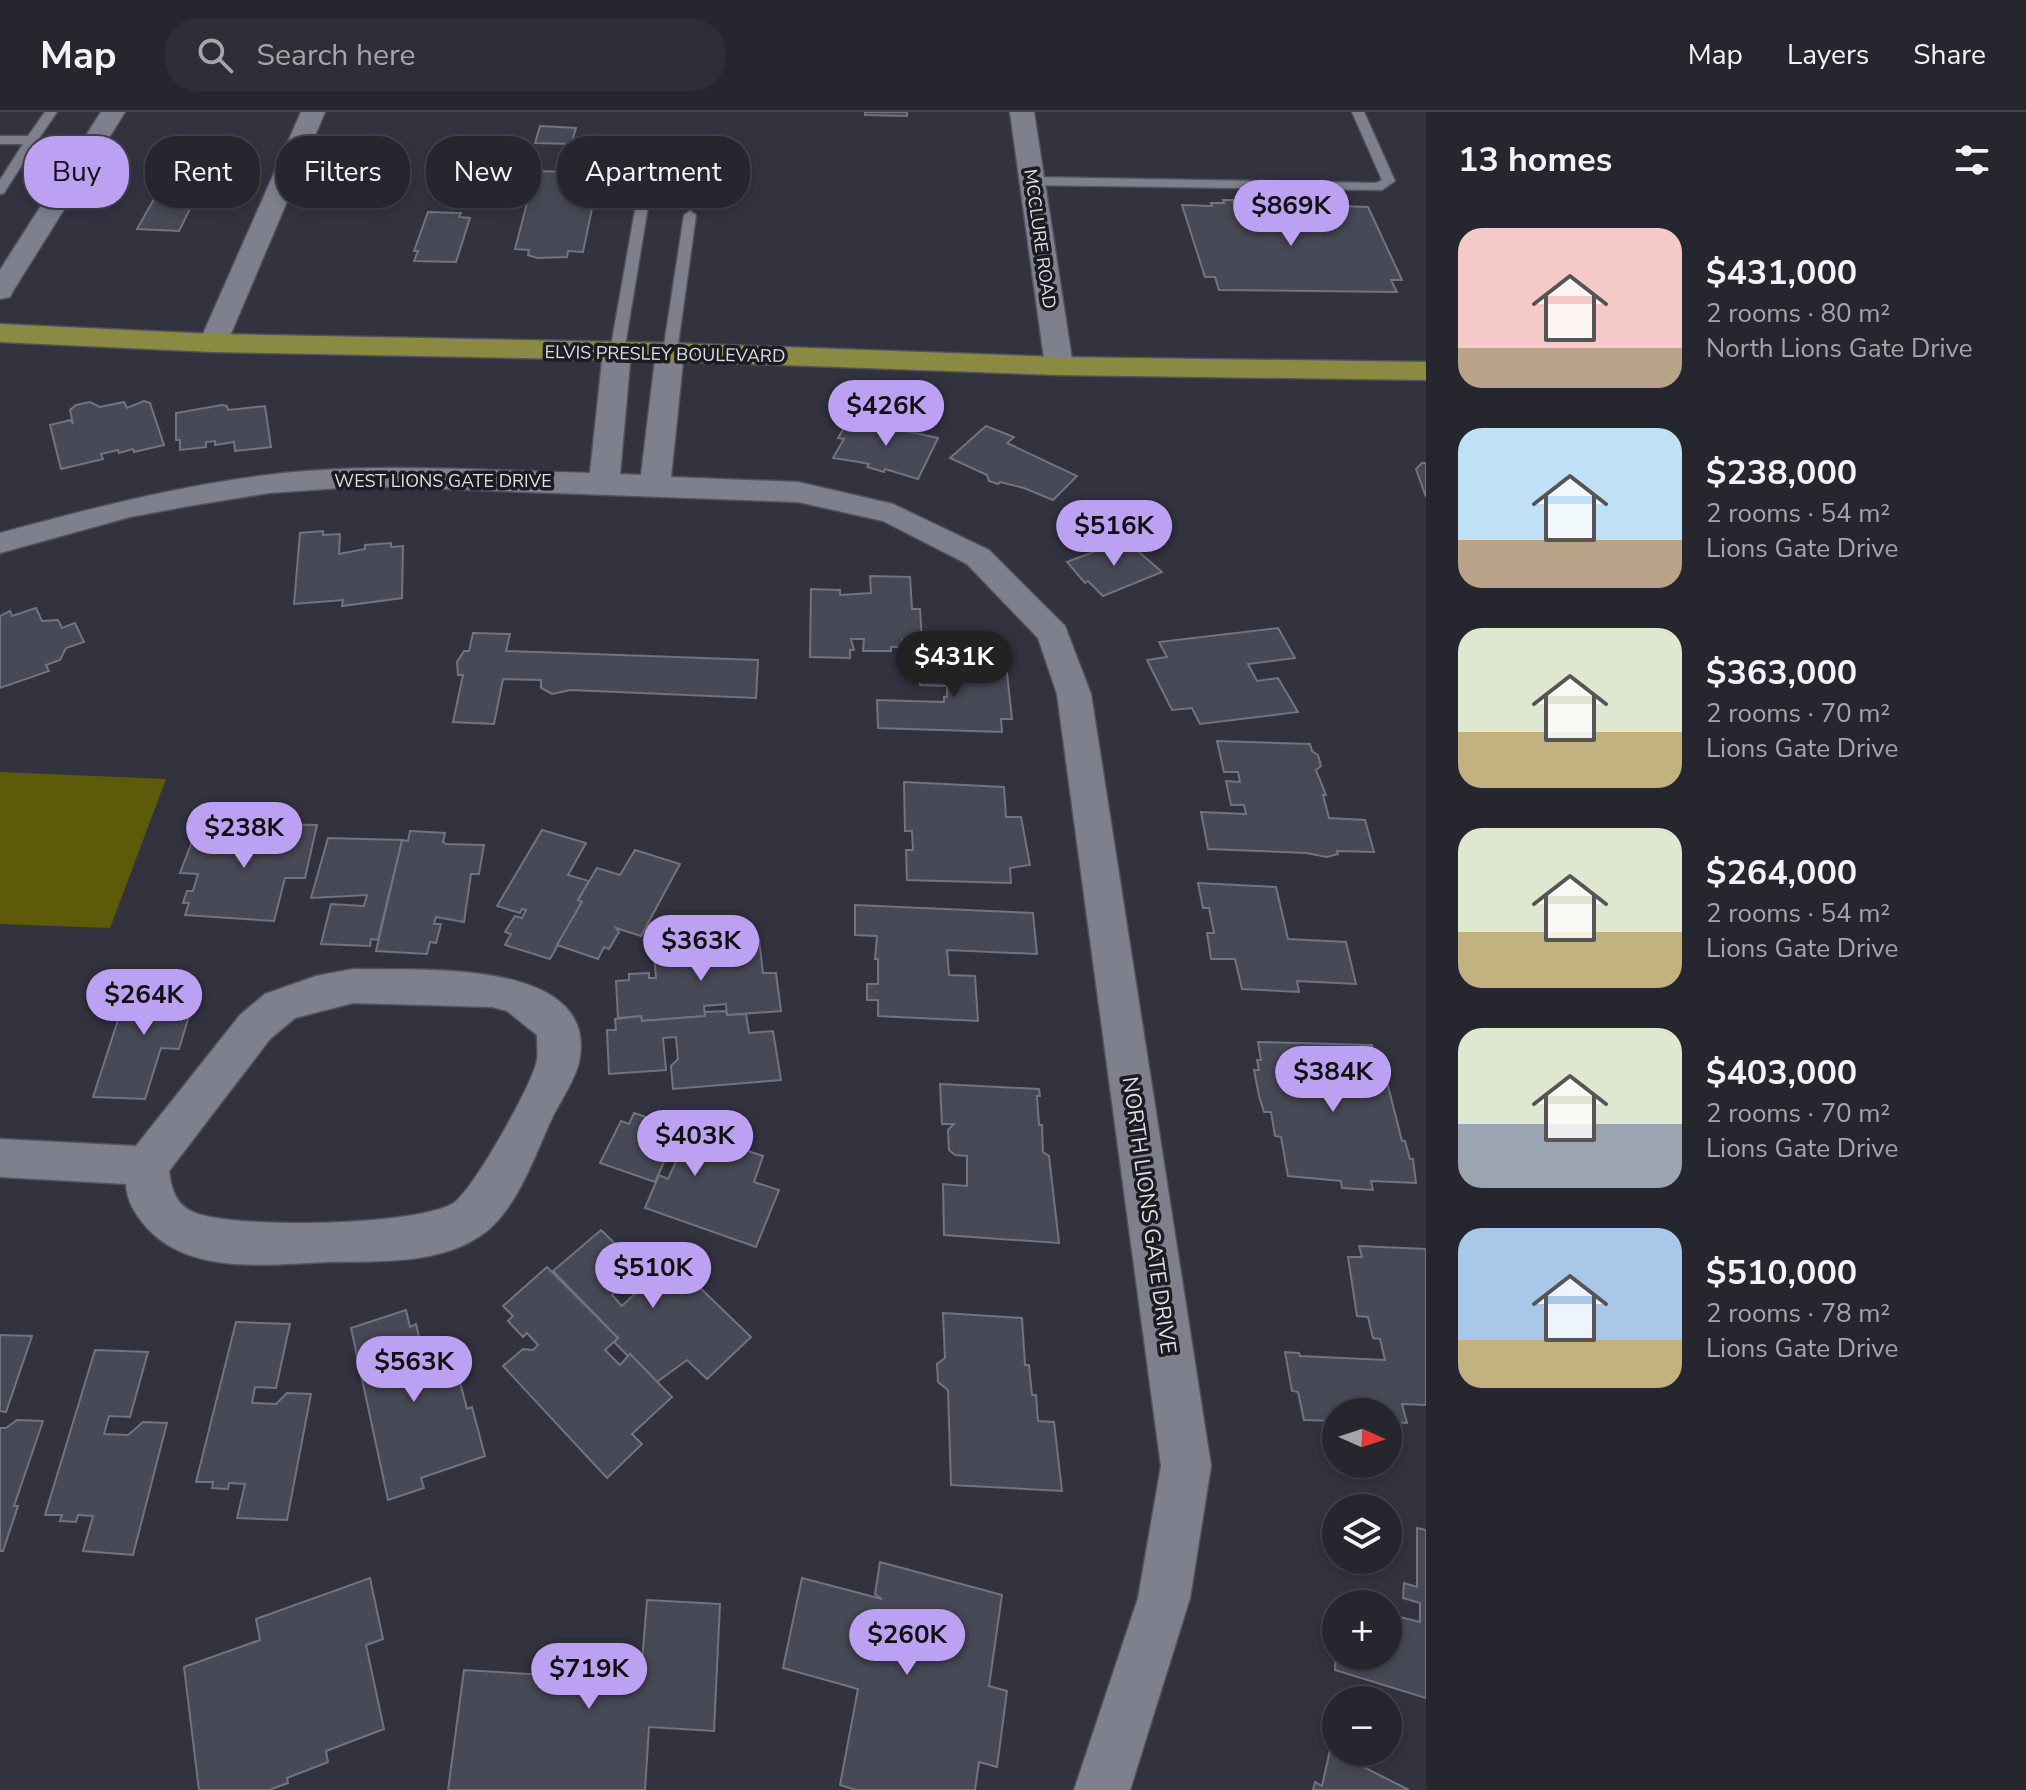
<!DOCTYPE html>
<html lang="en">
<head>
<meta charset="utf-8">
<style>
	:root { --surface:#26262f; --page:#2e2e37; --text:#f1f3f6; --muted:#a4a5aa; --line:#42434b; --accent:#bca0f2 }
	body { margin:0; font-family:"Nunito Sans",sans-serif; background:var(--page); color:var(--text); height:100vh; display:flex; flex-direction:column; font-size:30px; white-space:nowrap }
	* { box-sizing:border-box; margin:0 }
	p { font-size:26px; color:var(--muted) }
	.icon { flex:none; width:44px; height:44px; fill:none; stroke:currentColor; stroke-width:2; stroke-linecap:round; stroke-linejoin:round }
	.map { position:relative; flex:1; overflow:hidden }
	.details { display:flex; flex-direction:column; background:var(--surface); width:600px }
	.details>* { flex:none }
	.top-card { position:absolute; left:24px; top:24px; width:760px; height:72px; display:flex; gap:16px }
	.needle { width:52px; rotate:93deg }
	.controls { position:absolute; left:1322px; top:1286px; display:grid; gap:16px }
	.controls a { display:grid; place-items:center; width:80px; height:80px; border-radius:50%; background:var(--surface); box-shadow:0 4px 12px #0003,0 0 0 2px var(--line); font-size:40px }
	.price { position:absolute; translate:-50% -68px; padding:0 18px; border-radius:28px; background:var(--accent); color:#111; font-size:26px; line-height:52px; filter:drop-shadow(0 2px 4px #0008) }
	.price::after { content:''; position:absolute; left:50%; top:48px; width:24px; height:18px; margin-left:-12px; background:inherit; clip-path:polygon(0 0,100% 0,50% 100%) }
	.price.current { background:#222; color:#fff }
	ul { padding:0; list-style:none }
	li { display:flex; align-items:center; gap:24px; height:200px; padding:0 32px }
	li span { display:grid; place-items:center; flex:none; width:224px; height:160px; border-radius:24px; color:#555 }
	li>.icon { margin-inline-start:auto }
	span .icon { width:96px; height:96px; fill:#fffc; stroke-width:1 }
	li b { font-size:34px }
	h2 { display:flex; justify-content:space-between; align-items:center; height:96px; padding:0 32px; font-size:34px }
	.chip { padding:0 28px; border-radius:32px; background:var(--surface); box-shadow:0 4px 12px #0003,0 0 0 2px var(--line); font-size:28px; line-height:72px }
	.chip.current { background:var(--accent); color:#111 }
	header { display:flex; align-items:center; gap:48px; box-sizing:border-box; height:112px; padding:0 40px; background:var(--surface); border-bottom:2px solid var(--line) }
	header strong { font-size:38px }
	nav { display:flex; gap:44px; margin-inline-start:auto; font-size:28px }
	.search { width:560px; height:72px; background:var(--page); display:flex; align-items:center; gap:20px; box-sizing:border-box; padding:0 28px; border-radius:32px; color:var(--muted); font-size:30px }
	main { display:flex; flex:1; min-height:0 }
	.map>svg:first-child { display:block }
	.green { fill:#5d5b09 }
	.building { fill:#474956; stroke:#717380; stroke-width:2 }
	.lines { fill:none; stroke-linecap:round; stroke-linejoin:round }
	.service-casing { stroke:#51525c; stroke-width:3 }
	.minor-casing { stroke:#51525c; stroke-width:3 }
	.primary-casing { stroke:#51525c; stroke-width:3 }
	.service { fill:#7e808e; fill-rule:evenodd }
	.minor { fill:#7e808e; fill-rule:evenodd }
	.primary { fill:#8b8a42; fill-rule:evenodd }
	.labels { text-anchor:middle; stroke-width:7; stroke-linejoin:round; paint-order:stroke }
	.far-street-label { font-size:18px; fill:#dddee6; stroke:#1b1b21 }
	.street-label { font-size:22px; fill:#dddee6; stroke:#1b1b21 }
</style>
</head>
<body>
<header>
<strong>Map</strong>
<div class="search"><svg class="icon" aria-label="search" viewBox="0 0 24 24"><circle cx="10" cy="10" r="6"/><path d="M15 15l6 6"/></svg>Search here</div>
<nav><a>Map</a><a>Layers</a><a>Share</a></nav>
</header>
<main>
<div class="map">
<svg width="1426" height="1678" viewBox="0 0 1426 1678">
	<rect width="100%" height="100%" fill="#32333f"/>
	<path class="green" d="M 0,660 L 166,667 L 110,816 L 0,812 Z"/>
	<g class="building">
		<path d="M 865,0 L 907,0 L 907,4 L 865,3 Z"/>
		<path d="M 540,14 L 576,16 L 571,32 L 535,31 Z"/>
		<path d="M 507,58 L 627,62 L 623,88 L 613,87 L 612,93 L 593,92 L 583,140 L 568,139 L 567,145 L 537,146 L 528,143 L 529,138 L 515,137 L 527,91 L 506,90 L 508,84 L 500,84 Z"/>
		<path d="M 470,68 L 491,69 L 487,85 L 466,84 Z"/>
		<path d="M 158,80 L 198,81 L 179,119 L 137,117 Z"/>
		<path d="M 1223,88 L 1233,88 L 1234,91 L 1252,88 L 1253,91 L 1368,95 L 1402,168 L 1391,168 L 1397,180 L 1219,178 L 1215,165 L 1205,165 L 1182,93 L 1212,94 L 1211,91 L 1224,91 Z"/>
		<path d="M 428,100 L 461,101 L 459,105 L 470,106 L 456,150 L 414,149 L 418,139 L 414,139 Z"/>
		<path d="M 144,289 L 150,291 L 164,333 L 134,340 L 133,337 L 119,341 L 118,338 L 101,342 L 103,347 L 61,357 L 50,313 L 71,308 L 73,312 L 70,298 L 76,293 L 90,290 L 100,295 L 124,290 L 127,296 Z"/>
		<path d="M 222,293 L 227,294 L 228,298 L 265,294 L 271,335 L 235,339 L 234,330 L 215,333 L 215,329 L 206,330 L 206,335 L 180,338 L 180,328 L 176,328 L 176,301 Z"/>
		<path d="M 855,308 L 938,326 L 918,367 L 885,357 L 884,360 L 867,355 L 869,352 L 859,350 L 833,346 L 844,327 L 838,326 L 844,316 L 850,317 Z"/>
		<path d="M 986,314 L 1014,325 L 1007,331 L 1077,364 L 1053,388 L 1024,376 L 1000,370 L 998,372 L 989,369 L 987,363 L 950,346 Z"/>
		<path d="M 1422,351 L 1426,351 L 1426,385 L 1416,357 Z"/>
		<path d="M 323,419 L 323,423 L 340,422 L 339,442 L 365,437 L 365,433 L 391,431 L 391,435 L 403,434 L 402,486 L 342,494 L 343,488 L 294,492 L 300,421 Z"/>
		<path d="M 1125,428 L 1162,460 L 1103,484 L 1088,469 L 1085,471 L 1067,450 Z"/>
		<path d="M 870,464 L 910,465 L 912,497 L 920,497 L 922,529 L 902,528 L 902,535 L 891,535 L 891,539 L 863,539 L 864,527 L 851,527 L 854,538 L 850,538 L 850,546 L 810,545 L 811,477 L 840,478 L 840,483 L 871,481 Z"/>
		<path d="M 36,496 L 42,509 L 58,508 L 62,516 L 75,511 L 84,530 L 66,536 L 60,548 L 46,553 L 49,559 L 0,576 L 0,504 L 10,499 L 12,504 Z"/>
		<path d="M 1278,516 L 1295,546 L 1248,552 L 1257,569 L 1278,566 L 1298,600 L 1200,612 L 1192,596 L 1172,598 L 1147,548 L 1167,545 L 1159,530 Z"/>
		<path d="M 473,521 L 510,522 L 506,539 L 758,548 L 756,586 L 571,578 L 552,582 L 541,576 L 541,568 L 503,567 L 494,612 L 453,610 L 463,563 L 458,563 L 457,550 L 464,539 L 469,539 Z"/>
		<path d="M 919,545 L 996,548 L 997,561 L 1007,561 L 1012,607 L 1001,607 L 1002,620 L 878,616 L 877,588 L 944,590 L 944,585 L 947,585 L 947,574 L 920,573 Z"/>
		<path d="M 1217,629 L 1310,632 L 1312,639 L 1318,643 L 1321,654 L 1316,658 L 1326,683 L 1323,683 L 1329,706 L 1365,708 L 1374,740 L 1337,739 L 1338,742 L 1327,745 L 1306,741 L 1208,737 L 1201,700 L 1246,702 L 1244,693 L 1231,693 L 1226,669 L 1240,670 L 1238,660 L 1224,660 Z"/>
		<path d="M 904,670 L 1004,675 L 1006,705 L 1021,705 L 1030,753 L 1010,756 L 1011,771 L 907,768 L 906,738 L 913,738 L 912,719 L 905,719 Z"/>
		<path d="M 200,709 L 245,710 L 237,735 L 263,736 L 271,712 L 317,713 L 305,766 L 285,766 L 274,809 L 185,803 L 189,791 L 183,791 L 187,779 L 193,779 L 198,762 L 180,761 Z"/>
		<path d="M 542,718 L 586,731 L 568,763 L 589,769 L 578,788 L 582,790 L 550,847 L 505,833 L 511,822 L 505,820 L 515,804 L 522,806 L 526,798 L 522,797 L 520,801 L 497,794 Z"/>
		<path d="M 410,719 L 445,721 L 443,730 L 446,732 L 484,733 L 479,762 L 471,762 L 464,810 L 436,805 L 434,812 L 441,812 L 436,831 L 430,830 L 427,842 L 376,839 L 402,728 L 408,729 Z"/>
		<path d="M 328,726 L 402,728 L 378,828 L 371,827 L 370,834 L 321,832 L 331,792 L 364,794 L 367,783 L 311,786 Z"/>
		<path d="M 635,738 L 680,752 L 641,824 L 616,816 L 619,820 L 609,837 L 604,835 L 598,847 L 557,833 L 582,790 L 578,788 L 597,756 L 620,763 Z"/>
		<path d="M 1198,771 L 1276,775 L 1288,827 L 1346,830 L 1356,872 L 1297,869 L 1299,880 L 1242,877 L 1235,847 L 1211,847 L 1207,821 L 1214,821 L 1209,796 L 1203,796 Z"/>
		<path d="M 855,793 L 1033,801 L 1037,842 L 947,838 L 949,863 L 975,864 L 978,909 L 878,904 L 878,888 L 867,888 L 867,872 L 878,872 L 878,847 L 875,847 L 877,824 L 855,823 Z"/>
		<path d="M 759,827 L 763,861 L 776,861 L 781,899 L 727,903 L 726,892 L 704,894 L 705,904 L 642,909 L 641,904 L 618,906 L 616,869 L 629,868 L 629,862 L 649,861 L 649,866 L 656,866 L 654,842 L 690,839 L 689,832 Z"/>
		<path d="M 130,871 L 198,874 L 179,937 L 161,936 L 145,987 L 93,985 Z"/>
		<path d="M 726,899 L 727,903 L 746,902 L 749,921 L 773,919 L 781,968 L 673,977 L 671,954 L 678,947 L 676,925 L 663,926 L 666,958 L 609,962 L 607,918 L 616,918 L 615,907 L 641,904 L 642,909 L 705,904 L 705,900 Z"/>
		<path d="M 1258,930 L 1372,933 L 1380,965 L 1386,966 L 1402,1029 L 1405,1029 L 1410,1047 L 1413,1047 L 1416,1071 L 1371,1069 L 1373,1078 L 1342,1076 L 1341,1069 L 1288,1064 L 1281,1025 L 1275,1024 L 1271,1000 L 1264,1000 L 1259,984 L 1254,958 L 1259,958 L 1257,948 L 1261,948 Z"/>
		<path d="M 940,972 L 1039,977 L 1040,984 L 1037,984 L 1039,1013 L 1042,1013 L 1043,1040 L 1049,1044 L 1059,1131 L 944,1123 L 943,1072 L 967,1074 L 967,1044 L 955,1043 L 949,1038 L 948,1018 L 954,1012 L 942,1012 Z"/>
		<path d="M 634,1001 L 763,1044 L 754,1070 L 779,1078 L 756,1135 L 645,1096 L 659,1063 L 668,1067 L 679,1043 L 669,1039 L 655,1070 L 600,1051 L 621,1009 L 629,1012 Z"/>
		<path d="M 601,1118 L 641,1157 L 612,1183 L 622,1194 L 644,1173 L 645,1161 L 666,1143 L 751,1225 L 707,1267 L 687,1248 L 657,1270 L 630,1242 L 628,1244 L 614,1230 L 618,1226 L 553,1159 Z"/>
		<path d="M 1359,1134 L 1426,1137 L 1426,1293 L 1402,1292 L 1407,1311 L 1388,1310 L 1388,1300 L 1336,1300 L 1336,1309 L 1304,1308 L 1298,1280 L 1292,1279 L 1285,1240 L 1299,1241 L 1300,1244 L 1385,1248 L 1380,1227 L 1373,1226 L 1368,1205 L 1357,1204 L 1348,1145 L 1362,1145 Z"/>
		<path d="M 547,1155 L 618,1226 L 605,1238 L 620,1253 L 630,1242 L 672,1285 L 632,1322 L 642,1332 L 607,1366 L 503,1254 L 523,1237 L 533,1238 L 538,1233 L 527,1221 L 523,1225 L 508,1209 L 513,1204 L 503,1194 Z"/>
		<path d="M 406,1198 L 410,1215 L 416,1212 L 421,1233 L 415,1235 L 417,1238 L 449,1228 L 467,1297 L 472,1295 L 485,1344 L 421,1366 L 424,1376 L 388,1388 L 351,1216 Z"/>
		<path d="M 943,1201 L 1022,1206 L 1025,1253 L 1029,1253 L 1032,1283 L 1036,1283 L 1038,1309 L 1054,1310 L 1062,1379 L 951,1373 L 948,1278 L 938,1270 L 937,1252 L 945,1246 Z"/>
		<path d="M 236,1210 L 290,1212 L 276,1276 L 255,1275 L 252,1291 L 276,1292 L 287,1281 L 311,1282 L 287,1408 L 237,1406 L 245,1372 L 229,1371 L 228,1377 L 212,1376 L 213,1370 L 196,1370 Z"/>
		<path d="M 0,1223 L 32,1224 L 6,1300 L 0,1299 Z"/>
		<path d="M 95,1238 L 148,1240 L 130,1305 L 109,1304 L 104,1322 L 128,1323 L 143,1310 L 167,1311 L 133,1443 L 83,1439 L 93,1404 L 78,1403 L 76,1410 L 60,1409 L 62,1403 L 45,1403 Z"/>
		<path d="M 17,1308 L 43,1309 L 14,1394 L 18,1394 L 3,1439 L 0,1439 L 0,1316 L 6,1316 Z"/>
		<path d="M 1417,1416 L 1426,1418 L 1426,1586 L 1335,1558 L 1336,1536 L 1333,1535 L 1333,1515 L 1336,1516 L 1336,1544 L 1388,1544 L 1388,1502 L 1420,1510 L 1420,1491 L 1403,1486 L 1404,1471 L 1417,1475 Z"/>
		<path d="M 880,1450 L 1002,1483 L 989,1574 L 1007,1579 L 997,1655 L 979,1650 L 975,1678 L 856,1678 L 840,1673 L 858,1577 L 783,1556 L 802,1466 L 882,1487 L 875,1482 Z"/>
		<path d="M 370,1466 L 383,1527 L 366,1533 L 384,1617 L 326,1639 L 328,1650 L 287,1666 L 288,1671 L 269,1678 L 199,1678 L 184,1555 L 260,1528 L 256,1507 Z"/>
		<path d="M 647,1488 L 720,1492 L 714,1619 L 649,1615 L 645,1678 L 448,1678 L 464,1558 L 545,1563 L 547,1545 L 642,1550 Z"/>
		<path d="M 1330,1638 L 1409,1678 L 1313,1678 L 1315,1670 L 1322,1674 Z"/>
	</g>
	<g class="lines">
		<defs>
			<g id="service">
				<path d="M 45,0 L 57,0 L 31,38 L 86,39 L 92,43 L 86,47 L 27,45 L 4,81 L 0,82 L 0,68 L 23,32 L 0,32 L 0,24 L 28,24 Z"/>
				<path d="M 1352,0 L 1364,0 L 1395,69 L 1382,78 L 1032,73 L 1026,69 L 1032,65 L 1376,71 L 1382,68 Z"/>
				<path d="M 647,60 L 653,64 L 624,240 L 617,244 L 610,240 L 641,64 Z"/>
				<path d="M 690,99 L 696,103 L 677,240 L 670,244 L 663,240 L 684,103 Z"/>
			</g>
			<g id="minor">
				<path d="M 101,0 L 125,0 L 13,179 L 10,185 L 0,187 L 0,158 Z"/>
				<path d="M 301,0 L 325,0 L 227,231 L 223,237 L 213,239 L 203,237 L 199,231 Z"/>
				<path d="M 1010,0 L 1034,0 L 1073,254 L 1069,260 L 1059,263 L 1049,260 L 1045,254 Z"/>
				<path d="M 617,232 L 627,234 L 631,240 L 620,362 L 641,363 L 656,240 L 660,234 L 670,232 L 680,234 L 684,240 L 671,365 L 798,370 L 893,392 L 989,438 L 1065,514 L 1091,582 L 1211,1354 L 1190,1486 L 1130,1678 L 1074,1678 L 1138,1486 L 1161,1354 L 1057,582 L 1038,526 L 967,452 L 883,409 L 798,390 L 369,374 L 269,381 L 189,394 L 130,405 L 0,441 L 0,421 C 89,397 176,374 267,363 C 374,350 483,359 590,361 L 603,240 L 607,234 Z"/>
				<path d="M 353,857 C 413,859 601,844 579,950 C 575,968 561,988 553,1004 C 535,1042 520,1091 487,1119 C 444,1153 381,1149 329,1150 C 268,1152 185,1165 142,1110 C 133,1098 127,1088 126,1072 L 0,1065 L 0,1027 L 136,1034 L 240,903 L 265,882 L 316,864 ZM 353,891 L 492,895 L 507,899 L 537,923 C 537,931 538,940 537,948 C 533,972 475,1074 455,1090 C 424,1114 227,1118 191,1099 C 175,1091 171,1075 169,1059 L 270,927 L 295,906 Z"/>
			</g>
			<path id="primary" d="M 0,212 L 213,222 L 670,231 L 1059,245 L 1426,250 L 1426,268 L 1059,263 L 670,249 L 213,240 L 0,230 Z"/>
		</defs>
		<use href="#service" class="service-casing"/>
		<use href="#minor" class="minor-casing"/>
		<use href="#primary" class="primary-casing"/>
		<use href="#service" class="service"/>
		<use href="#minor" class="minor"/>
		<use href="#primary" class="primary"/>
	</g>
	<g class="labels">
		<g class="far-street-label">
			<text transform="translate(1040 127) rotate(82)" y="6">MCCLURE ROAD</text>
			<text transform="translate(665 242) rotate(1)" y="6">ELVIS PRESLEY BOULEVARD</text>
			<text x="443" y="375">WEST LIONS GATE DRIVE</text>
		</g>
		<g class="street-label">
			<text transform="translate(1150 1103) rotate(82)" y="8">NORTH LIONS GATE DRIVE</text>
		</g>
	</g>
</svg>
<div class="controls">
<a><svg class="needle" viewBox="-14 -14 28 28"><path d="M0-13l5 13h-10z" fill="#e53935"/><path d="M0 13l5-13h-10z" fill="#a4a5aa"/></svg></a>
<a><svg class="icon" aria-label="layers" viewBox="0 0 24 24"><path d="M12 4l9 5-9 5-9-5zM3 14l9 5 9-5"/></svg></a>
<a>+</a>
<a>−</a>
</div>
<b class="price" style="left:1291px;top:136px">$869K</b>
<b class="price" style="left:886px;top:336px">$426K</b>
<b class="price" style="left:1114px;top:456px">$516K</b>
<b class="price current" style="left:954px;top:587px">$431K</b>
<b class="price" style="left:244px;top:758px">$238K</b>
<b class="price" style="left:701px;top:871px">$363K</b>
<b class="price" style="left:144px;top:925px">$264K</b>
<b class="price" style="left:1333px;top:1002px">$384K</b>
<b class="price" style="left:695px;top:1066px">$403K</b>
<b class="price" style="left:653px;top:1198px">$510K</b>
<b class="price" style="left:414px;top:1292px">$563K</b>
<b class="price" style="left:907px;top:1565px">$260K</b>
<b class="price" style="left:589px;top:1599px">$719K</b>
<div class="top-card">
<a class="chip current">Buy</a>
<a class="chip">Rent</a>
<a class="chip">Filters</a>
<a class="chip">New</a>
<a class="chip">Apartment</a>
</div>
</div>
<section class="details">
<h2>13 homes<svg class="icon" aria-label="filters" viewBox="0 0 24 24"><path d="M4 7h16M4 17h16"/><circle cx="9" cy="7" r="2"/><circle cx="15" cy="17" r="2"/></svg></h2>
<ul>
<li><span style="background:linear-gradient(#f6c9c9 75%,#b9a48a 0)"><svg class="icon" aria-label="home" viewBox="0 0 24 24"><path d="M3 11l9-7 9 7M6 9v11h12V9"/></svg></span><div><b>$431,000</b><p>2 rooms · 80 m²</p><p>North Lions Gate Drive</p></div></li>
<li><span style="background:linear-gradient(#bfe0f5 70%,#b9a48a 0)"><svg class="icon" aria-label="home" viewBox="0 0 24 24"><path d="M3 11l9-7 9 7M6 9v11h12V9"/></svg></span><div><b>$238,000</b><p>2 rooms · 54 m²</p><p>Lions Gate Drive</p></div></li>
<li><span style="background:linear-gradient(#dfe7d0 65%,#c2b280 0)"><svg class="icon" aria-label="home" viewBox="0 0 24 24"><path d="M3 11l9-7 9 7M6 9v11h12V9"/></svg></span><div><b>$363,000</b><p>2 rooms · 70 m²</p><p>Lions Gate Drive</p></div></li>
<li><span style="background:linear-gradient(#dfe7d0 65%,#c2b280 0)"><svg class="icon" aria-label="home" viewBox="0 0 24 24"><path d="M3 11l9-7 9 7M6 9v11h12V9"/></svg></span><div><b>$264,000</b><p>2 rooms · 54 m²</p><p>Lions Gate Drive</p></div></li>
<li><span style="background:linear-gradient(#dfe7d0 60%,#9aa5b1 0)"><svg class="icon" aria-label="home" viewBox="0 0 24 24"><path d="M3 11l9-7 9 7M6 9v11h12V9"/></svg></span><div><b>$403,000</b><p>2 rooms · 70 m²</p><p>Lions Gate Drive</p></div></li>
<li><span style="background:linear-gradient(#a9c7e8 70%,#c2b280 0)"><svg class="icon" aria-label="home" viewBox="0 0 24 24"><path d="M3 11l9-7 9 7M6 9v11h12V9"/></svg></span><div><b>$510,000</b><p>2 rooms · 78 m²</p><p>Lions Gate Drive</p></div></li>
</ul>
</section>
</main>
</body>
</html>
